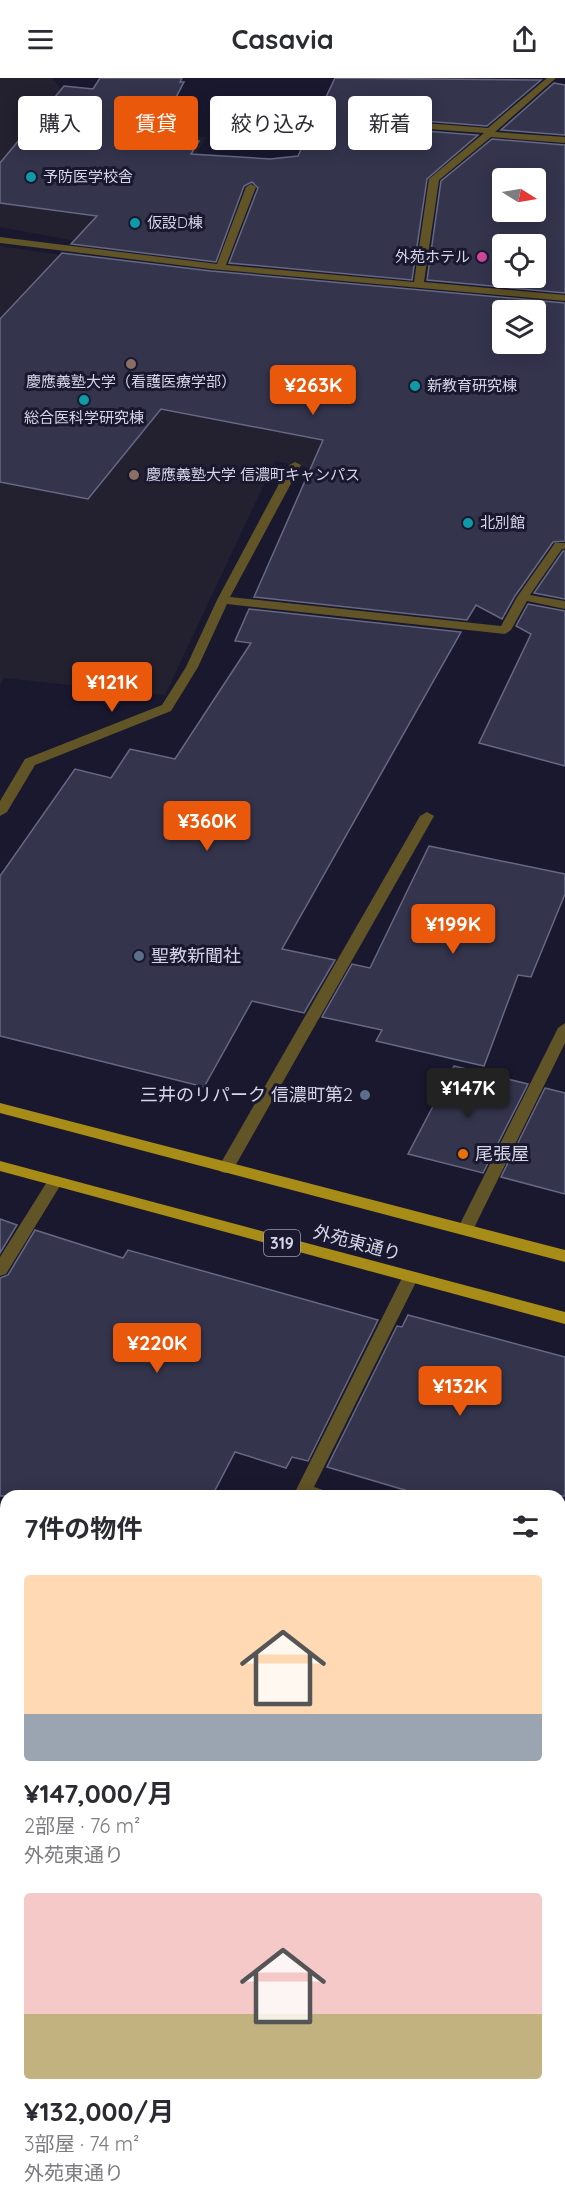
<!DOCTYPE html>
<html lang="ja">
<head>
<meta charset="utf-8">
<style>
	:root { --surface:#fff; --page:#f7f7f7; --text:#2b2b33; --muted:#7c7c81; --accent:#ea580c }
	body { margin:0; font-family:Quicksand,"Noto Sans JP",sans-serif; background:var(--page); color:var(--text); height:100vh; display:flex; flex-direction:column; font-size:22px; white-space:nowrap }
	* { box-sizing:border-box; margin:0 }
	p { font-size:20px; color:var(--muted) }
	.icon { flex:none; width:33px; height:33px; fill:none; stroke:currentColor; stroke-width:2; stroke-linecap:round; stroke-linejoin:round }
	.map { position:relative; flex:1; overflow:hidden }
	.details { position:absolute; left:0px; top:1412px; width:566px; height:722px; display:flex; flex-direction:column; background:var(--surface); border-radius:18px 18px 0 0; box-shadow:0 3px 15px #0003 }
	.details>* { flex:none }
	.hud { position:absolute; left:18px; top:18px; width:530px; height:54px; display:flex; gap:12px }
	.needle { width:39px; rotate:101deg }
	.controls { position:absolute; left:492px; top:90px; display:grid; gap:12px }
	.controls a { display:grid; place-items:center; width:54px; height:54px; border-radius:6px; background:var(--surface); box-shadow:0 3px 15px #0003; font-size:30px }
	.price { position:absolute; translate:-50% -51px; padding:0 14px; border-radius:6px; background:var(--accent); color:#fff; font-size:20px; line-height:39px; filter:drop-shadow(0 2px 3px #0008) }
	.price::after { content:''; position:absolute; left:50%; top:36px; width:18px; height:14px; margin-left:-9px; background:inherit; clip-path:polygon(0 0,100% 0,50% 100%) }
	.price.on { background:#222; color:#fff }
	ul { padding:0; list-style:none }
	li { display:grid; align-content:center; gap:12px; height:318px; padding:0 24px }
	li span { display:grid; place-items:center; height:186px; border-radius:6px; color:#555 }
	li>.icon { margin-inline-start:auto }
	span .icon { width:108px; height:108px; fill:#fffc; stroke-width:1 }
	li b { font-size:26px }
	h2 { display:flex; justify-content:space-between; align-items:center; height:72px; padding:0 24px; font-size:26px }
	.pill { padding:0 21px; border-radius:6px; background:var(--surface); box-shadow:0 3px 15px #0003; font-size:21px; line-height:54px }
	.pill.on { background:var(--accent); color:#fff }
	header { display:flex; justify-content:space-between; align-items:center; height:78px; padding:0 24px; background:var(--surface); font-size:27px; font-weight:800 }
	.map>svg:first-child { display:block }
	.education { fill:#232030; fill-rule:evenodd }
	.building { fill:#34344d; stroke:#676884; stroke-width:1.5; fill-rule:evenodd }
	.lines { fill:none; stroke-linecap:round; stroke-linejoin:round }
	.minor { fill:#615426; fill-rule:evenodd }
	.major { fill:#a88c18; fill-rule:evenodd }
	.culture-dot { fill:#0f9aa8; stroke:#19182f; stroke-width:2 }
	.hotel-dot { fill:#d1479c; stroke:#19182f; stroke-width:2 }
	.education-dot { fill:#8d6e63; stroke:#19182f; stroke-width:2 }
	.service-dot { fill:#5c6f8a; stroke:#19182f; stroke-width:2 }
	.food-dot { fill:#e8710a; stroke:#19182f; stroke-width:2 }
	.labels { text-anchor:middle; stroke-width:6; stroke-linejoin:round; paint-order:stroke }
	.far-poi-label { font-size:15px; fill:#d4d5e5; stroke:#19182f; text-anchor:start }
	.shield { fill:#19182f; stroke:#9c9cae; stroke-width:1.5 }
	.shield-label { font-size:16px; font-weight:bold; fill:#d4d5e5 }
	.poi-label { font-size:18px; fill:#d4d5e5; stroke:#19182f; text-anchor:start }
	.street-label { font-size:18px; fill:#d4d5e5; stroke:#19182f }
</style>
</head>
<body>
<header><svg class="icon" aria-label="menu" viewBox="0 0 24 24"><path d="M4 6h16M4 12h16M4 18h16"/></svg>Casavia<svg class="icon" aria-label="share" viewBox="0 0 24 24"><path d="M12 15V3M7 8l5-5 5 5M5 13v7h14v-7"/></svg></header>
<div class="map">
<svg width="565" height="2132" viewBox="0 0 565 2132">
	<rect width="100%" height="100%" fill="#19182f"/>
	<g class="education">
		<path d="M 0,0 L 52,0 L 79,32 L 170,36 L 160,56 L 206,59 L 181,103 L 244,110 L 231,131 L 86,165 L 0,149 Z"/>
		<path d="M 0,168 L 68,178 L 565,225 L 565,414 L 409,410 L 275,383 L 165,617 L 4,600 L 0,607 ZM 502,232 L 536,232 L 536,266 L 502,266 Z"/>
	</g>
	<g class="building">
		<path d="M 100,0 L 182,0 L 180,4 L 184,4 L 156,58 L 199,63 L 191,76 L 270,81 L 298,78 L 335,0 L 541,2 L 487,48 L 386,40 L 379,44 L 386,50 L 478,57 L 427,101 L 412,202 L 229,185 L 258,110 L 252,104 L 244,108 L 216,184 L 71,166 L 97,138 L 0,125 L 0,85 L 64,8 L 93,11 Z"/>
		<path d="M 554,5 L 565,7 L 565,57 L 501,52 Z"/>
		<path d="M 492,61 L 565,67 L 565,215 L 427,202 L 441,103 ZM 502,100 L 536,100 L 536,134 L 502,134 ZM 502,166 L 536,166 L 536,200 L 502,200 Z"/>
		<path d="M 62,175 L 211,193 L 565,225 L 565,463 L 553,464 L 515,518 L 502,541 L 476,527 L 467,542 L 254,519 L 323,362 L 161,331 L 88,421 L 0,404 L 0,241 ZM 502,232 L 536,232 L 536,266 L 502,266 Z"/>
		<path d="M 563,473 L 565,473 L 565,521 L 534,515 Z"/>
		<path d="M 528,526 L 565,533 L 565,688 L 479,665 L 531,556 L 516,548 Z"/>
		<path d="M 249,531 L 461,554 L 282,871 L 335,882 L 304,935 L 252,923 L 204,1009 L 0,958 L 0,798 L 75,691 L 111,700 L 130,671 L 175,681 L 251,565 L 235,563 Z"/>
		<path d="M 429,768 L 565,796 L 565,816 L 531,899 L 518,897 L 484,988 L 376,963 L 382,952 L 322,939 L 352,886 L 370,890 Z"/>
		<path d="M 454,988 L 528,1006 L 483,1095 L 408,1076 Z"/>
		<path d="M 545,1010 L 565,1015 L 565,1116 L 501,1099 Z"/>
		<path d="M 0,1141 L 17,1147 L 0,1175 Z"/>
		<path d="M 35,1152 L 123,1180 L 128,1172 L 378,1242 L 308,1383 L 292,1379 L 286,1390 L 235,1374 L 212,1418 L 0,1418 L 0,1200 L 8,1197 Z"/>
		<path d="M 408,1237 L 565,1279 L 565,1418 L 425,1418 L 327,1389 L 397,1248 L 402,1249 Z"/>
	</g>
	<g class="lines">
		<g class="minor">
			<path d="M 547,0 L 556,0 L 495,54 L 565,59 L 565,65 L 491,59 L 439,102 L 424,204 L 565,217 L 565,223 L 211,191 L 0,165 L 0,159 L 217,186 L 246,109 L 251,106 L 256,109 L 226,187 L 414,204 L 429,101 L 484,55 L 386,48 L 381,45 L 386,42 L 488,50 Z"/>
			<path d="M 295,384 L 301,387 L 230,519 L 501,548 L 517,519 L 555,465 L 565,465 L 565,471 L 562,471 L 530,517 L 565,523 L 565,531 L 527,523 L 511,552 L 505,556 L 227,526 L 198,589 L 171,633 L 35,687 L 7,734 L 0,738 L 0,723 L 25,681 L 162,627 L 186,589 L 217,522 L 289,387 Z"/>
			<path d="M 427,734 L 434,738 L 234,1090 L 226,1095 L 221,1094 L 218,1090 L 420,738 Z"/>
			<path d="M 565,945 L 565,965 L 473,1152 L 470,1156 L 460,1156 L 457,1152 L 558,950 Z"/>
			<path d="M 55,1098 L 60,1099 L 63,1103 L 6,1196 L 0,1198 L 0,1179 L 50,1099 Z"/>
			<path d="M 410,1194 L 416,1196 L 418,1200 L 314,1409 L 326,1413 L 328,1418 L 293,1418 L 404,1196 Z"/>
			<path d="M 560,1484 L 565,1485 L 565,1499 L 560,1498 Z"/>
			<path d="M 0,1850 L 6,1852 L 6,1870 L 0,1868 Z"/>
			<path d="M 6,1898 L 6,1927 L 0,1929 L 0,1900 Z"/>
			<path d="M 560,2035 L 565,2037 L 565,2057 L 560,2055 Z"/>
		</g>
		<g class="major">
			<path d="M 0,1025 L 565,1172 L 565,1184 L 0,1035 Z"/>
			<path d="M 0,1083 L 565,1234 L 565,1246 L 0,1093 Z"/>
		</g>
	</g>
	<g class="culture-dot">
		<circle cx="31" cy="99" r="6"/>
		<circle cx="135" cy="145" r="6"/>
		<circle cx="415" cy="308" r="6"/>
		<circle cx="84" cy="322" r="6"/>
		<circle cx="468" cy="445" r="6"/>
	</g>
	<circle class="hotel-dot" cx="482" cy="179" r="6"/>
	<g class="education-dot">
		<circle cx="131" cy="286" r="6"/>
		<circle cx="134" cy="397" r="6"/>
	</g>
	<g class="service-dot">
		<circle cx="139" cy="878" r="6"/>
		<circle cx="365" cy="1017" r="6"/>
	</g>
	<circle class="food-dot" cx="463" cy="1076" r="6"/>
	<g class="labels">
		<g class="far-poi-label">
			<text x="43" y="104">予防医学校舎</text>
			<text x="147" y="150">仮設D棟</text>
			<text x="470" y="184" text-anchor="end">外苑ホテル</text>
			<text x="131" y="309" text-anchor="middle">慶應義塾大学（看護医療学部）</text>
			<text x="427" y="313">新教育研究棟</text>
			<text x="84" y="345" text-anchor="middle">総合医科学研究棟</text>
			<text x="146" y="402">慶應義塾大学 信濃町キャンパス</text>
			<text x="480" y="450">北別館</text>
		</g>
		<rect class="shield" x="264" y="1152" width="36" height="26" rx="4.5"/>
		<g class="shield-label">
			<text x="282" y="1171">319</text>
		</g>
		<g class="poi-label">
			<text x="151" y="884">聖教新聞社</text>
			<text x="353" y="1023" text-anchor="end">三井のリパーク 信濃町第2</text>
			<text x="475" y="1082">尾張屋</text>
		</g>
		<g class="street-label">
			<text transform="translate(357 1165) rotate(15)" y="6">外苑東通り</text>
		</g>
	</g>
</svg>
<div class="controls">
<a><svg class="needle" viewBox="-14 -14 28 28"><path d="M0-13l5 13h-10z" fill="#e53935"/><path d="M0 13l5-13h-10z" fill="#7c7c81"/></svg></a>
<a><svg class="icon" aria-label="locate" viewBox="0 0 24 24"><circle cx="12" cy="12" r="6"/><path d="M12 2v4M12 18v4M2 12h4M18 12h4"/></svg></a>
<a><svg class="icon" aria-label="layers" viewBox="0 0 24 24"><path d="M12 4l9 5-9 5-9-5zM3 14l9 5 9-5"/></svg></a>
</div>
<b class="price" style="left:313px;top:338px">¥263K</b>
<b class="price" style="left:112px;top:635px">¥121K</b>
<b class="price" style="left:207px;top:774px">¥360K</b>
<b class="price" style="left:453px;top:877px">¥199K</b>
<b class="price on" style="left:468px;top:1041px">¥147K</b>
<b class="price" style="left:157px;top:1296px">¥220K</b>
<b class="price" style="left:460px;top:1339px">¥132K</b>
<div class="hud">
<a class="pill">購入</a>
<a class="pill on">賃貸</a>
<a class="pill">絞り込み</a>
<a class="pill">新着</a>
</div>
<section class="details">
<h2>7件の物件<svg class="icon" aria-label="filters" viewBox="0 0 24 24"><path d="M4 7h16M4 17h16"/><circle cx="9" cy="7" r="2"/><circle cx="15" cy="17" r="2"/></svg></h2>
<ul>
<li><span style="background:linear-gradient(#ffd9b3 75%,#9aa5b1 0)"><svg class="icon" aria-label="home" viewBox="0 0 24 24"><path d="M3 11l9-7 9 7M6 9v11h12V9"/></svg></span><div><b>¥147,000/月</b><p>2部屋 · 76 m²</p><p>外苑東通り</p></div></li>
<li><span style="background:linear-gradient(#f6c9c9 65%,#c2b280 0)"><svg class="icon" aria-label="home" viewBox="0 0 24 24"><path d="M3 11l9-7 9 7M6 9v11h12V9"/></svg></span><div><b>¥132,000/月</b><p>3部屋 · 74 m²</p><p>外苑東通り</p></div></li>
</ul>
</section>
</div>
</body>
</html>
